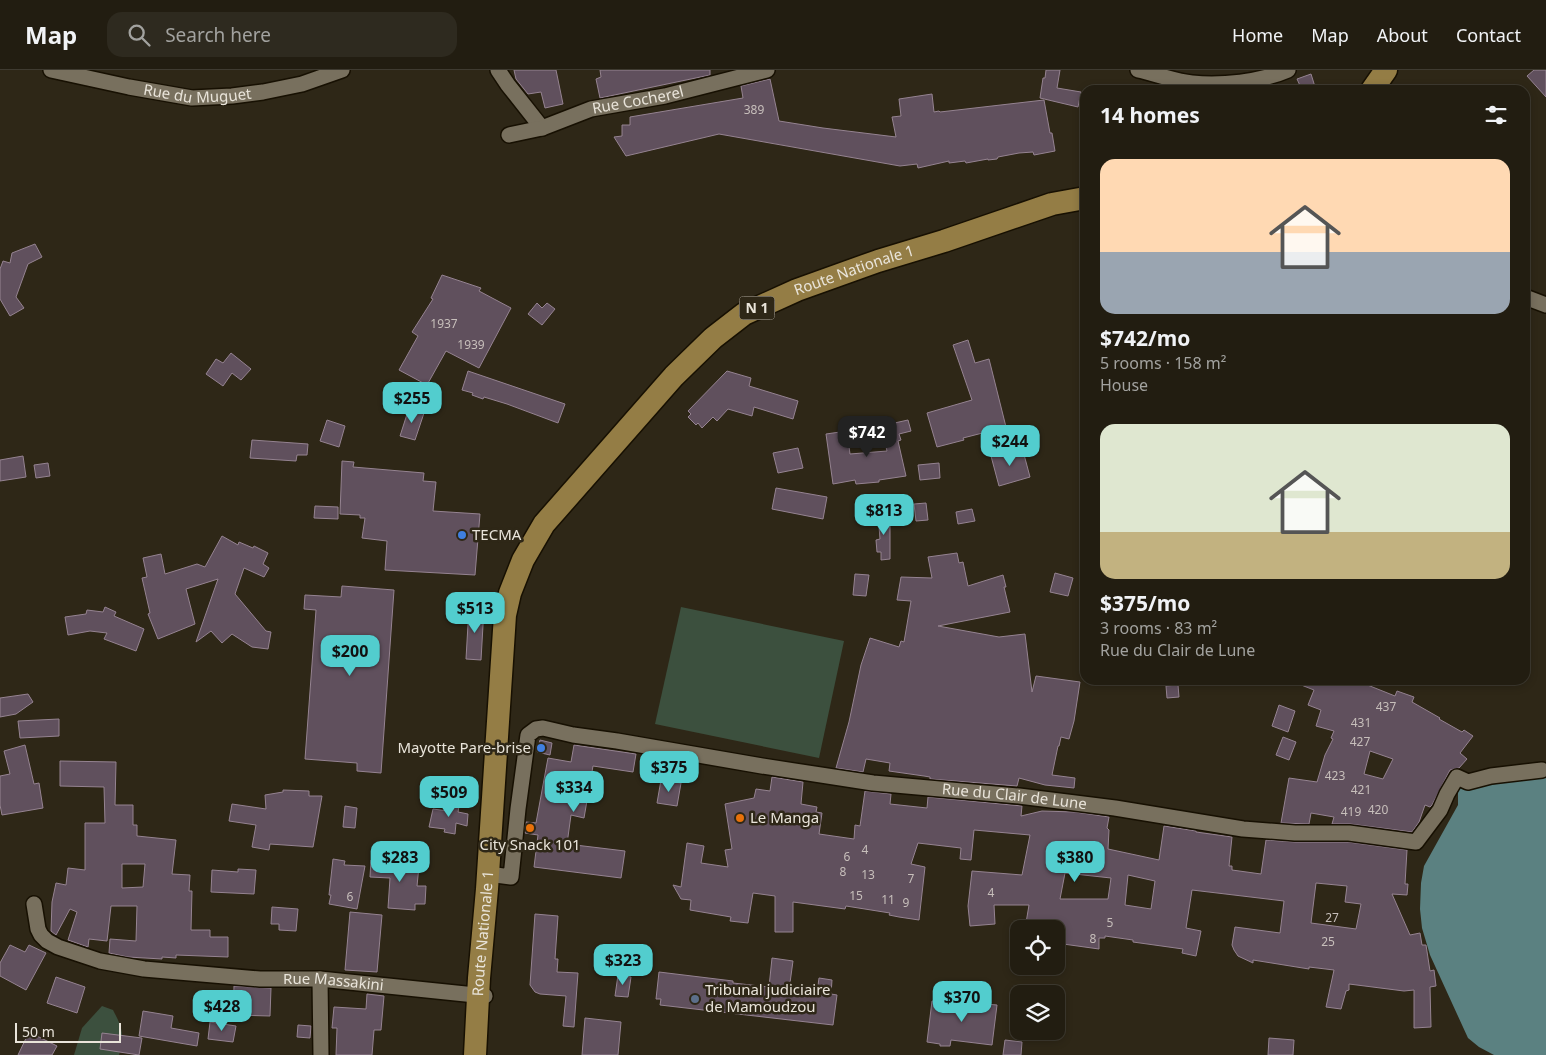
<!DOCTYPE html>
<html lang="en">
<head>
<meta charset="utf-8">
<style>
	:root { --surface:#221d11; --page:#2e2a1f; --text:#f1f3f6; --muted:#a2a29f; --line:#3f3b31; --accent:#52cdce }
	body { margin:0; font-family:"Noto Sans",sans-serif; background:var(--page); color:var(--text); height:100vh; display:flex; flex-direction:column; font-size:19px; white-space:nowrap }
	* { box-sizing:border-box; margin:0 }
	p { font-size:16px; color:var(--muted) }
	.icon { flex:none; width:28px; height:28px; fill:none; stroke:currentColor; stroke-width:2; stroke-linecap:round; stroke-linejoin:round }
	.map { position:relative; flex:1; overflow:hidden }
	.sheet { position:absolute; left:1080px; top:15px; width:450px; height:600px; display:flex; flex-direction:column; background:var(--surface); border-radius:15px; box-shadow:0 2px 8px #0003,0 0 0 1px var(--line) }
	.sheet>* { flex:none }
	.buttons { position:absolute; left:1010px; top:850px; display:grid; gap:10px }
	.buttons a { display:grid; place-items:center; width:55px; height:55px; border-radius:10px; background:var(--surface); box-shadow:0 2px 8px #0003,0 0 0 1px var(--line); font-size:25px }
	.scale { position:absolute; left:15px; bottom:12px; width:106px; box-sizing:border-box; padding-left:5px; border:2px solid #e9e4da; border-top:0; font-size:14px; line-height:18px; white-space:nowrap; color:#e9e4da; -webkit-text-stroke:4px #2e2717; paint-order:stroke }
	.price { position:absolute; translate:-50% -42px; padding:0 11px; border-radius:10px; background:var(--accent); color:#111; font-size:16px; line-height:32px; filter:drop-shadow(0 1px 2px #0008) }
	.price::after { content:''; position:absolute; left:50%; top:30px; width:15px; height:11px; margin-left:-8px; background:inherit; clip-path:polygon(0 0,100% 0,50% 100%) }
	.price.selected { background:#222; color:#fff }
	ul { padding:0; list-style:none }
	li { display:grid; align-content:center; gap:10px; height:265px; padding:0 20px }
	li span { display:grid; place-items:center; height:155px; border-radius:15px; color:#555 }
	li>.icon { margin-inline-start:auto }
	span .icon { width:90px; height:90px; fill:#fffc; stroke-width:1 }
	li b { font-size:21px }
	h2 { display:flex; justify-content:space-between; align-items:center; height:60px; padding:0 20px; font-size:21px }
	header { display:flex; align-items:center; gap:30px; box-sizing:border-box; height:70px; padding:0 25px; background:var(--surface); border-bottom:1px solid var(--line) }
	header strong { font-size:24px }
	nav { display:flex; gap:28px; margin-inline-start:auto; font-size:18px }
	.search { width:350px; height:45px; background:var(--page); display:flex; align-items:center; gap:12px; box-sizing:border-box; padding:0 18px; border-radius:15px; color:var(--muted); font-size:19px }
	.map>svg:first-child { display:block }
	.green { fill:#3c503e }
	.water { fill:#5b8181 }
	.building { fill:#60505d; stroke:#958391; fill-rule:evenodd }
	.lines { fill:none; stroke-linecap:round; stroke-linejoin:round }
	.street-casing { stroke:#171002; stroke-width:18 }
	.primary-casing { stroke:#171002; stroke-width:25 }
	.street { stroke:#78705e; stroke-width:15 }
	.primary { stroke:#947d45; stroke-width:22 }
	.shop-dot { fill:#3f7fe0; stroke:#2e2717; stroke-width:2 }
	.food-dot { fill:#e8710a; stroke:#2e2717; stroke-width:2 }
	.service-dot { fill:#5c6f8a; stroke:#2e2717; stroke-width:2 }
	.labels { text-anchor:middle; stroke-width:5; stroke-linejoin:round; paint-order:stroke }
	.number-label { font-size:12px; fill:#c7bfbb }
	.shield { fill:#2e2717; stroke:#b1aba0; stroke-width:1 }
	.shield-label { font-size:14px; font-weight:bold; fill:#e9e4da }
	.street-label { font-size:15px; fill:#e9e4da; stroke:#2e2717 }
	.poi-label { font-size:15px; fill:#e9e4da; stroke:#2e2717; text-anchor:start }
</style>
</head>
<body>
<header>
<strong>Map</strong>
<div class="search"><svg class="icon" aria-label="search" viewBox="0 0 24 24"><circle cx="10" cy="10" r="6"/><path d="M15 15l6 6"/></svg>Search here</div>
<nav><a>Home</a><a>Map</a><a>About</a><a>Contact</a></nav>
</header>
<div class="map">
<svg width="1546" height="985" viewBox="0 0 1546 985">
	<rect width="100%" height="100%" fill="#2e2717"/>
	<g class="green">
		<path d="M 681,537 L 844,571 L 819,688 L 655,654 Z"/>
		<path d="M 102,936 L 113,940 C 122,957 125,965 119,985 L 74,985 L 82,958 Z"/>
	</g>
	<path class="water" d="M 1539,704 L 1546,707 L 1546,985 L 1494,985 L 1479,977 L 1468,968 L 1430,885 L 1422,858 L 1420,839 L 1421,813 L 1424,796 L 1458,735 L 1458,718 L 1496,714 L 1503,706 Z"/>
	<g class="building">
		<path d="M 514,0 L 556,0 L 563,34 L 545,38 L 541,22 L 528,24 L 516,9 Z"/>
		<path d="M 600,0 L 710,0 L 710,5 L 600,28 L 596,9 L 601,7 Z"/>
		<path d="M 1046,0 L 1060,0 L 1057,18 L 1081,22 L 1078,37 L 1040,28 L 1043,8 L 1045,8 Z"/>
		<path d="M 1534,0 L 1546,0 L 1546,27 L 1527,6 Z"/>
		<path d="M 1311,4 L 1316,20 L 1302,20 L 1297,9 Z"/>
		<path d="M 770,9 L 779,51 L 823,58 L 896,67 L 892,47 L 901,46 L 899,29 L 932,24 L 934,42 L 939,41 L 940,42 L 1044,30 L 1050,63 L 1052,63 L 1055,81 L 1034,85 L 1033,82 L 1019,83 L 998,87 L 997,89 L 988,90 L 988,89 L 966,93 L 965,91 L 949,93 L 949,91 L 918,98 L 917,94 L 900,96 L 719,64 L 626,86 L 614,67 L 622,66 L 622,55 L 630,55 L 630,47 L 743,28 L 741,16 Z"/>
		<path d="M 35,174 L 42,187 L 28,194 L 16,227 L 24,238 L 10,246 L 0,229 L 0,199 L 3,191 L 10,193 L 12,183 Z"/>
		<path d="M 442,205 L 481,218 L 479,221 L 511,238 L 479,298 L 446,281 L 427,315 L 399,300 L 418,266 L 412,262 L 433,229 L 431,228 Z"/>
		<path d="M 537,233 L 542,238 L 547,233 L 555,239 L 542,255 L 528,244 Z"/>
		<path d="M 968,270 L 975,293 L 989,289 L 1006,357 L 963,368 L 964,370 L 937,377 L 927,343 L 972,330 L 953,275 Z"/>
		<path d="M 231,283 L 251,299 L 241,310 L 232,303 L 223,316 L 206,304 L 216,289 L 223,293 Z"/>
		<path d="M 468,301 L 565,334 L 558,353 L 507,334 L 484,327 L 483,329 L 472,325 L 473,323 L 462,320 Z"/>
		<path d="M 727,301 L 751,308 L 749,316 L 798,331 L 793,349 L 754,337 L 752,346 L 728,339 L 717,351 L 713,347 L 702,358 L 698,353 L 696,355 L 688,347 L 691,344 L 688,341 Z"/>
		<path d="M 409,338 L 424,343 L 415,370 L 400,366 Z"/>
		<path d="M 327,350 L 345,356 L 339,377 L 320,371 Z"/>
		<path d="M 908,350 L 911,361 L 899,364 L 901,370 L 898,371 L 906,406 L 879,410 L 879,412 L 856,414 L 855,410 L 833,414 L 826,364 L 847,361 L 850,384 L 887,381 L 881,356 Z"/>
		<path d="M 252,370 L 308,374 L 307,385 L 297,385 L 296,391 L 250,388 Z"/>
		<path d="M 1022,377 L 1030,407 L 999,416 L 991,386 Z"/>
		<path d="M 798,378 L 803,398 L 778,403 L 773,383 Z"/>
		<path d="M 23,386 L 26,407 L 0,411 L 0,390 Z"/>
		<path d="M 342,391 L 354,392 L 353,397 L 424,403 L 423,411 L 436,412 L 433,441 L 480,444 L 475,505 L 385,500 L 387,471 L 362,468 L 365,448 L 360,448 L 360,445 L 340,444 Z"/>
		<path d="M 48,393 L 50,406 L 36,408 L 34,395 Z"/>
		<path d="M 939,393 L 940,408 L 920,410 L 918,395 Z"/>
		<path d="M 776,418 L 827,427 L 823,449 L 772,439 Z"/>
		<path d="M 926,433 L 928,450 L 916,451 L 914,434 Z"/>
		<path d="M 315,436 L 338,437 L 338,449 L 314,448 Z"/>
		<path d="M 972,439 L 975,451 L 958,454 L 956,442 Z"/>
		<path d="M 890,443 L 890,489 L 881,490 L 881,482 L 877,482 L 876,470 L 880,469 L 878,444 Z"/>
		<path d="M 222,466 L 238,475 L 239,472 L 253,478 L 254,476 L 268,483 L 263,494 L 269,498 L 264,507 L 244,498 L 235,524 L 266,561 L 271,562 L 268,579 L 252,577 L 232,564 L 222,573 L 211,561 L 196,572 L 218,509 L 186,519 L 195,554 L 158,569 L 148,544 L 150,543 L 142,508 L 147,507 L 143,488 L 161,484 L 165,504 L 197,494 L 205,497 Z"/>
		<path d="M 957,483 L 959,493 L 963,492 L 968,516 L 1003,505 L 1006,517 L 1004,517 L 1010,542 L 938,556 L 999,567 L 1025,564 L 1032,622 L 1036,606 L 1080,612 L 1074,651 L 1069,669 L 1061,667 L 1059,676 L 1058,676 L 1052,705 L 1075,708 L 1074,718 L 1045,715 L 1019,708 L 1017,716 L 930,709 L 930,707 L 924,706 L 889,701 L 890,693 L 866,689 L 863,702 L 836,698 L 849,652 L 861,595 L 870,568 L 899,577 L 901,571 L 904,572 L 911,531 L 897,530 L 901,507 L 932,508 L 928,487 Z"/>
		<path d="M 1055,503 L 1073,508 L 1068,526 L 1050,522 Z"/>
		<path d="M 855,504 L 869,505 L 866,526 L 853,525 Z"/>
		<path d="M 342,516 L 394,520 L 381,703 L 357,701 L 357,693 L 305,689 L 316,540 L 304,539 L 305,525 L 341,527 Z"/>
		<path d="M 105,537 L 116,542 L 114,546 L 144,559 L 136,581 L 104,569 L 107,563 L 90,561 L 68,565 L 65,547 L 86,544 L 87,540 L 103,542 Z"/>
		<path d="M 469,537 L 484,538 L 481,590 L 466,589 Z"/>
		<path d="M 1292,610 L 1355,610 L 1395,626 L 1397,621 L 1414,627 L 1412,632 L 1440,648 L 1439,649 L 1462,662 L 1464,660 L 1473,666 L 1460,683 L 1467,689 L 1459,698 L 1450,700 L 1432,735 L 1430,737 L 1425,735 L 1419,752 L 1412,762 L 1350,754 L 1332,754 L 1334,747 L 1311,743 L 1309,754 L 1281,753 L 1289,708 L 1317,712 L 1325,685 L 1333,669 L 1331,668 L 1334,661 L 1316,656 L 1321,640 L 1308,635 L 1314,620 L 1291,611 ZM 1370,681 L 1393,689 L 1383,709 L 1364,704 Z"/>
		<path d="M 1178,615 L 1179,627 L 1167,628 L 1166,616 Z"/>
		<path d="M 28,624 L 33,632 L 16,644 L 0,647 L 0,628 Z"/>
		<path d="M 1279,635 L 1295,641 L 1288,662 L 1272,656 Z"/>
		<path d="M 59,649 L 59,666 L 20,668 L 18,651 Z"/>
		<path d="M 1283,667 L 1296,672 L 1289,690 L 1276,685 Z"/>
		<path d="M 540,670 L 552,673 L 550,685 L 537,682 Z"/>
		<path d="M 25,675 L 34,714 L 39,713 L 43,738 L 2,745 L 0,735 L 0,706 L 10,704 L 4,681 Z"/>
		<path d="M 574,675 L 636,684 L 633,702 L 593,696 L 584,748 L 571,745 L 567,774 L 625,781 L 621,808 L 534,797 L 538,765 L 525,763 L 526,752 L 536,753 L 548,688 L 571,692 Z"/>
		<path d="M 60,691 L 116,692 L 115,735 L 133,735 L 133,755 L 137,755 L 137,766 L 176,770 L 172,804 L 190,805 L 189,821 L 192,821 L 191,860 L 210,860 L 210,867 L 228,867 L 228,887 L 176,885 L 176,888 L 162,887 L 162,889 L 128,887 L 109,883 L 110,869 L 136,871 L 137,836 L 111,836 L 107,871 L 89,869 L 88,877 L 68,870 L 77,842 L 70,839 L 56,865 L 51,861 L 52,832 L 56,813 L 66,815 L 68,798 L 85,800 L 85,753 L 105,753 L 104,717 L 60,716 ZM 122,794 L 145,794 L 143,817 L 122,818 Z"/>
		<path d="M 772,707 L 803,712 L 801,734 L 817,737 L 816,742 L 822,743 L 819,764 L 854,769 L 855,755 L 860,756 L 865,721 L 891,724 L 890,734 L 927,738 L 928,727 L 1022,736 L 1021,746 L 1042,741 L 1075,742 L 1109,747 L 1107,758 L 1109,760 L 1108,779 L 1159,790 L 1164,756 L 1196,761 L 1196,762 L 1232,767 L 1229,796 L 1232,796 L 1232,800 L 1261,804 L 1266,770 L 1295,772 L 1348,772 L 1407,780 L 1405,814 L 1408,814 L 1407,825 L 1392,824 L 1410,865 L 1420,863 L 1422,875 L 1426,875 L 1430,901 L 1434,900 L 1436,916 L 1430,917 L 1431,957 L 1414,958 L 1414,920 L 1404,921 L 1349,914 L 1349,920 L 1346,921 L 1341,939 L 1326,937 L 1334,900 L 1309,897 L 1309,899 L 1253,890 L 1253,893 L 1238,886 L 1234,880 L 1232,875 L 1235,857 L 1280,863 L 1284,831 L 1192,820 L 1186,858 L 1201,861 L 1196,886 L 1182,883 L 1183,879 L 1133,872 L 1133,870 L 1105,866 L 1105,868 L 1099,868 L 1099,879 L 1056,873 L 1056,859 L 1025,859 L 1029,835 L 994,835 L 995,854 L 970,856 L 968,836 L 972,801 L 1022,805 L 1030,765 L 974,760 L 971,790 L 960,789 L 961,778 L 918,773 L 911,794 L 925,797 L 919,850 L 899,847 L 889,845 L 890,843 L 846,836 L 845,839 L 793,832 L 793,862 L 775,862 L 775,826 L 753,823 L 748,853 L 730,851 L 731,847 L 690,840 L 691,830 L 681,829 L 673,815 L 681,817 L 687,773 L 704,776 L 701,793 L 728,797 L 725,780 L 732,779 L 725,734 L 754,728 L 756,719 L 770,721 ZM 1065,803 L 1111,808 L 1108,829 L 1060,829 ZM 1128,805 L 1155,811 L 1151,839 L 1125,835 ZM 1316,813 L 1347,816 L 1345,832 L 1361,834 L 1356,859 L 1311,853 Z"/>
		<path d="M 661,710 L 681,713 L 677,736 L 657,733 Z"/>
		<path d="M 283,720 L 309,721 L 309,726 L 322,726 L 313,777 L 270,774 L 269,780 L 252,777 L 256,755 L 229,751 L 232,734 L 266,739 L 265,725 L 283,722 Z"/>
		<path d="M 450,729 L 460,731 L 458,742 L 468,744 L 467,756 L 456,753 L 455,764 L 444,762 L 445,759 L 429,757 L 433,739 L 448,741 Z"/>
		<path d="M 345,736 L 357,738 L 355,758 L 343,757 Z"/>
		<path d="M 333,789 L 345,791 L 344,795 L 365,796 L 357,839 L 329,834 L 331,825 L 329,825 Z"/>
		<path d="M 371,790 L 413,792 L 413,795 L 419,796 L 417,816 L 426,816 L 425,834 L 415,834 L 415,840 L 388,838 L 390,808 L 370,807 Z"/>
		<path d="M 238,799 L 256,800 L 254,824 L 211,822 L 212,800 L 238,802 Z"/>
		<path d="M 272,837 L 298,839 L 296,861 L 279,860 L 279,854 L 271,854 Z"/>
		<path d="M 350,842 L 382,845 L 377,902 L 345,900 Z"/>
		<path d="M 535,844 L 558,846 L 555,889 L 558,889 L 557,902 L 578,903 L 574,957 L 563,956 L 566,926 L 540,924 L 535,922 L 530,915 Z"/>
		<path d="M 10,875 L 25,882 L 29,875 L 46,883 L 26,920 L 0,906 L 0,893 Z"/>
		<path d="M 772,888 L 793,891 L 789,920 L 817,923 L 819,908 L 832,910 L 831,924 L 837,925 L 833,955 L 660,935 L 661,929 L 656,929 L 659,902 L 733,911 L 733,913 L 769,917 Z"/>
		<path d="M 618,905 L 631,907 L 628,927 L 615,926 Z"/>
		<path d="M 56,907 L 85,917 L 77,943 L 47,933 Z"/>
		<path d="M 234,916 L 271,918 L 270,946 L 233,945 Z"/>
		<path d="M 367,924 L 384,926 L 381,960 L 374,960 L 372,985 L 336,985 L 337,958 L 332,958 L 334,937 L 366,939 Z"/>
		<path d="M 932,931 L 964,935 L 964,932 L 997,935 L 992,975 L 951,970 L 950,976 L 940,976 L 940,974 L 927,972 Z"/>
		<path d="M 143,941 L 173,946 L 171,958 L 199,963 L 197,976 L 139,966 Z"/>
		<path d="M 585,948 L 621,952 L 618,985 L 582,985 Z"/>
		<path d="M 210,952 L 236,956 L 233,972 L 208,969 Z"/>
		<path d="M 298,955 L 311,956 L 310,968 L 297,967 Z"/>
		<path d="M 29,962 L 57,976 L 52,985 L 18,985 Z"/>
		<path d="M 102,963 L 142,968 L 139,985 L 100,979 Z"/>
		<path d="M 1269,968 L 1294,970 L 1293,985 L 1268,985 Z"/>
		<path d="M 1005,970 L 1022,972 L 1021,985 L 1003,985 Z"/>
	</g>
	<g class="lines">
		<defs>
			<g id="street">
				<path id="s1" d="M 51,0 L 129,17 L 192,28 L 232,26 L 263,22 L 302,14 L 342,0"/>
				<path d="M 498,0 L 508,15 L 542,58"/>
				<path d="M 1138,0 C 1156,4 1174,11 1192,13 C 1221,16 1260,12 1288,0"/>
				<path id="s2" d="M 509,65 L 542,58 L 591,39 L 665,26 L 767,0"/>
				<path d="M 1525,227 L 1546,235"/>
				<path id="s3" d="M 488,804 L 511,807 L 518,739 L 528,665 L 536,659 L 543,658 L 573,665 L 617,671 L 762,696 L 873,713 L 1019,726 L 1115,738 L 1243,759 L 1295,763 L 1349,763 L 1416,772 L 1440,740 L 1447,724 L 1457,707 L 1468,712 L 1491,706 L 1542,700"/>
				<path id="s4" d="M 34,834 L 38,859 L 41,865 L 47,871 L 58,877 L 100,891 L 144,899 L 190,903 L 260,909 L 320,909 L 485,926"/>
				<path d="M 320,909 L 321,985"/>
			</g>
			<g id="primary">
				<path d="M 1372,20 L 1386,0"/>
				<path id="s5" d="M 475,985 L 479,908 L 487,819 L 505,545 L 510,523 L 523,490 L 544,454 L 674,306 L 713,268 L 744,244 L 797,220 L 878,191 L 944,171 L 1052,134 L 1085,128"/>
			</g>
		</defs>
		<use href="#street" class="street-casing"/>
		<use href="#primary" class="primary-casing"/>
		<use href="#street" class="street"/>
		<use href="#primary" class="primary"/>
	</g>
	<g class="shop-dot">
		<circle cx="462" cy="465" r="5"/>
		<circle cx="541" cy="678" r="5"/>
	</g>
	<g class="food-dot">
		<circle cx="740" cy="748" r="5"/>
		<circle cx="530" cy="758" r="5"/>
	</g>
	<circle class="service-dot" cx="695" cy="929" r="5"/>
	<g class="labels">
		<g class="number-label">
			<text x="754" y="44">389</text>
			<text x="444" y="258">1937</text>
			<text x="471" y="279">1939</text>
			<text x="1386" y="641">437</text>
			<text x="1361" y="657">431</text>
			<text x="1360" y="676">427</text>
			<text x="1335" y="710">423</text>
			<text x="1361" y="724">421</text>
			<text x="1378" y="744">420</text>
			<text x="1351" y="746">419</text>
			<text x="865" y="784">4</text>
			<text x="847" y="791">6</text>
			<text x="843" y="806">8</text>
			<text x="868" y="809">13</text>
			<text x="911" y="813">7</text>
			<text x="991" y="827">4</text>
			<text x="856" y="830">15</text>
			<text x="350" y="831">6</text>
			<text x="888" y="834">11</text>
			<text x="906" y="837">9</text>
			<text x="1332" y="852">27</text>
			<text x="1110" y="857">5</text>
			<text x="1093" y="873">8</text>
			<text x="1328" y="876">25</text>
		</g>
		<rect class="shield" x="739.5" y="226.5" width="35" height="23" rx="4"/>
		<g class="shield-label">
			<text x="757" y="243">N 1</text>
		</g>
		<g class="street-label">
			<text dy="5" stroke="none"><textPath href="#s1" startOffset="149">Rue du Muguet</textPath></text>
			<text dy="5" stroke="none"><textPath href="#s2" startOffset="134">Rue Cocherel</textPath></text>
			<text dy="5" stroke="none"><textPath href="#s5" startOffset="950">Route Nationale 1</textPath></text>
			<text dy="5" stroke="none"><textPath href="#s3" startOffset="660">Rue du Clair de Lune</textPath></text>
			<text dy="5" stroke="none"><textPath href="#s5" startOffset="122">Route Nationale 1</textPath></text>
			<text dy="5" stroke="none"><textPath href="#s4" startOffset="332">Rue Massakini</textPath></text>
		</g>
		<g class="poi-label">
			<text x="472" y="470">TECMA</text>
			<text x="531" y="683" text-anchor="end">Mayotte Pare-brise</text>
			<text x="750" y="753">Le Manga</text>
			<text x="530" y="780" text-anchor="middle">City Snack 101</text>
			<text x="705" y="925">Tribunal judiciaire<tspan x="705" dy="17">de Mamoudzou</tspan></text>
		</g>
	</g>
</svg>
<div class="buttons">
<a><svg class="icon" aria-label="locate" viewBox="0 0 24 24"><circle cx="12" cy="12" r="6"/><path d="M12 2v4M12 18v4M2 12h4M18 12h4"/></svg></a>
<a><svg class="icon" aria-label="layers" viewBox="0 0 24 24"><path d="M12 4l9 5-9 5-9-5zM3 14l9 5 9-5"/></svg></a>
</div>
<div class="scale">50 m</div>
<b class="price" style="left:412px;top:354px">$255</b>
<b class="price selected" style="left:867px;top:388px">$742</b>
<b class="price" style="left:1010px;top:397px">$244</b>
<b class="price" style="left:884px;top:466px">$813</b>
<b class="price" style="left:475px;top:564px">$513</b>
<b class="price" style="left:350px;top:607px">$200</b>
<b class="price" style="left:669px;top:723px">$375</b>
<b class="price" style="left:574px;top:743px">$334</b>
<b class="price" style="left:449px;top:748px">$509</b>
<b class="price" style="left:400px;top:813px">$283</b>
<b class="price" style="left:1075px;top:813px">$380</b>
<b class="price" style="left:623px;top:916px">$323</b>
<b class="price" style="left:962px;top:953px">$370</b>
<b class="price" style="left:222px;top:962px">$428</b>
<section class="sheet">
<h2>14 homes<svg class="icon" aria-label="filters" viewBox="0 0 24 24"><path d="M4 7h16M4 17h16"/><circle cx="9" cy="7" r="2"/><circle cx="15" cy="17" r="2"/></svg></h2>
<ul>
<li><span style="background:linear-gradient(#ffd9b3 60%,#9aa5b1 0)"><svg class="icon" aria-label="home" viewBox="0 0 24 24"><path d="M3 11l9-7 9 7M6 9v11h12V9"/></svg></span><div><b>$742/mo</b><p>5 rooms · 158 m²</p><p>House</p></div></li>
<li><span style="background:linear-gradient(#dfe7d0 70%,#c2b280 0)"><svg class="icon" aria-label="home" viewBox="0 0 24 24"><path d="M3 11l9-7 9 7M6 9v11h12V9"/></svg></span><div><b>$375/mo</b><p>3 rooms · 83 m²</p><p>Rue du Clair de Lune</p></div></li>
</ul>
</section>
</div>
</body>
</html>
